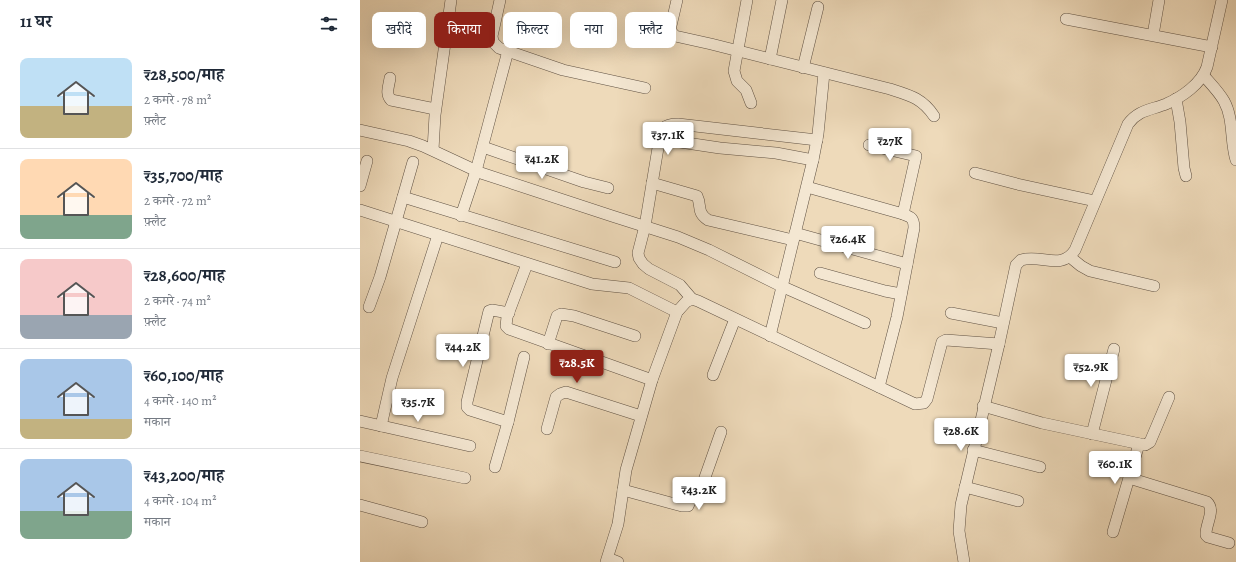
<!DOCTYPE html>
<html lang="hi">
<head>
<meta charset="utf-8">
<style>
	:root { --surface:#fff; --page:#f2f2f3; --text:#1f2937; --muted:#747a83; --line:#e0e1e3; --accent:#8f2418 }
	body { margin:0; font-family:Alegreya,"Noto Serif Devanagari",serif; background:var(--page); color:var(--text); height:100vh; display:flex; flex-direction:column; font-size:15px; white-space:nowrap }
	* { box-sizing:border-box; margin:0 }
	p { font-size:13px; color:var(--muted) }
	.icon { flex:none; width:22px; height:22px; fill:none; stroke:currentColor; stroke-width:2; stroke-linecap:round; stroke-linejoin:round }
	.map { position:relative; flex:1; overflow:hidden }
	.side { display:flex; flex-direction:column; background:var(--surface); width:360px }
	.side>* { flex:none }
	.banner { position:absolute; left:12px; top:12px; width:380px; height:36px; display:flex; gap:8px }
	.price { position:absolute; translate:-50% -34px; padding:0 9px; border-radius:4px; background:#fff; color:#222; font-size:13px; line-height:26px; filter:drop-shadow(0 1px 2px #0008) }
	.price::after { content:''; position:absolute; left:50%; top:24px; width:12px; height:9px; margin-left:-6px; background:inherit; clip-path:polygon(0 0,100% 0,50% 100%) }
	.price.active { background:var(--accent); color:#fff }
	ul { padding:0; list-style:none }
	li { display:flex; align-items:center; gap:12px; height:100px; padding:0 20px }
	li+li { border-top:1px solid var(--line) }
	li span { display:grid; place-items:center; flex:none; width:112px; height:80px; border-radius:8px; color:#555 }
	li>.icon { margin-inline-start:auto }
	span .icon { width:48px; height:48px; fill:#fffc; stroke-width:1 }
	li b { font-size:17px }
	h2 { display:flex; justify-content:space-between; align-items:center; height:48px; padding:0 20px; font-size:17px }
	.pill { padding:0 14px; border-radius:8px; background:var(--surface); box-shadow:0 4px 16px #0002; font-size:14px; line-height:36px }
	.pill.active { background:var(--accent); color:#fff }
	main { display:flex; flex:1; min-height:0 }
	.map>svg:first-child { display:block }
	.lines { fill:none; stroke-linecap:round; stroke-linejoin:round }
	.minor-casing { stroke:#605244; stroke-width:12 }
	.minor { stroke:#f4e7d2; stroke-width:11 }
</style>
</head>
<body>
<main>
<section class="side">
<h2>11 घर<svg class="icon" aria-label="filters" viewBox="0 0 24 24"><path d="M4 7h16M4 17h16"/><circle cx="9" cy="7" r="2"/><circle cx="15" cy="17" r="2"/></svg></h2>
<ul>
<li><span style="background:linear-gradient(#bfe0f5 60%,#c2b280 0)"><svg class="icon" aria-label="home" viewBox="0 0 24 24"><path d="M3 11l9-7 9 7M6 9v11h12V9"/></svg></span><div><b>₹28,500/माह</b><p>2 कमरे · 78 m²</p><p>फ़्लैट</p></div></li>
<li><span style="background:linear-gradient(#ffd9b3 70%,#7fa58c 0)"><svg class="icon" aria-label="home" viewBox="0 0 24 24"><path d="M3 11l9-7 9 7M6 9v11h12V9"/></svg></span><div><b>₹35,700/माह</b><p>2 कमरे · 72 m²</p><p>फ़्लैट</p></div></li>
<li><span style="background:linear-gradient(#f6c9c9 70%,#9aa5b1 0)"><svg class="icon" aria-label="home" viewBox="0 0 24 24"><path d="M3 11l9-7 9 7M6 9v11h12V9"/></svg></span><div><b>₹28,600/माह</b><p>2 कमरे · 74 m²</p><p>फ़्लैट</p></div></li>
<li><span style="background:linear-gradient(#a9c7e8 75%,#c2b280 0)"><svg class="icon" aria-label="home" viewBox="0 0 24 24"><path d="M3 11l9-7 9 7M6 9v11h12V9"/></svg></span><div><b>₹60,100/माह</b><p>4 कमरे · 140 m²</p><p>मकान</p></div></li>
<li><span style="background:linear-gradient(#a9c7e8 65%,#7fa58c 0)"><svg class="icon" aria-label="home" viewBox="0 0 24 24"><path d="M3 11l9-7 9 7M6 9v11h12V9"/></svg></span><div><b>₹43,200/माह</b><p>4 कमरे · 104 m²</p><p>मकान</p></div></li>
</ul>
</section>
<div class="map">
<svg width="876" height="562" viewBox="0 0 876 562">
	<rect width="100%" height="100%" fill="#eedaba"/>
	<filter id="stains"><feTurbulence type="fractalNoise" baseFrequency=".005" numOctaves="4"/><feColorMatrix values="0 0 0 0 .2 0 0 0 0 .09 0 0 0 0 .02 0 0 0 .5 -.17"/></filter>
	<radialGradient id="worn" r=".72"><stop offset=".6" stop-color="#630" stop-opacity="0"/><stop offset="1" stop-color="#630" stop-opacity=".3"/></radialGradient>
	<g class="lines">
		<defs>
			<g id="minor">
				<path d="M 140,0 L 132,36 L 133,42 L 139,48 L 203,70 L 285,88"/>
				<path d="M 317,0 L 310,30 L 315,36 L 351,44 L 530,89 C 549,95 562,98 574,116"/>
				<path d="M 387,0 L 374,71 L 377,81 L 386,90 L 391,103"/>
				<path d="M 706,19 L 852,47"/>
				<path d="M 793,35 L 799,0"/>
				<path d="M 410,59 L 422,0"/>
				<path d="M 443,68 L 458,7"/>
				<path d="M 844,76 C 851,84 859,92 864,101 C 874,119 870,141 876,160"/>
				<path d="M 30,78 C 29,86 25,94 31,100 L 75,109"/>
				<path d="M 816,99 L 820,122 L 824,168 L 826,176"/>
				<path d="M 0,130 L 49,141 L 63,146 L 121,173 L 252,216 L 318,237 L 349,250 L 421,286 L 505,323"/>
				<path d="M 300,139 L 360,148 L 416,153 L 453,160"/>
				<path d="M 509,145 L 556,156 L 543,214"/>
				<path d="M 123,147 L 224,182 L 248,188"/>
				<path d="M 73,150 L 75,115 L 91,0"/>
				<path d="M 615,173 L 657,184 L 735,201"/>
				<path d="M 292,183 L 337,196 C 342,206 336,212 348,220 L 433,240"/>
				<path d="M 0,186 L 7,161"/>
				<path d="M 447,187 L 543,214 C 551,217 554,218 554,228 L 537,317 L 519,387"/>
				<path d="M 43,197 L 255,262"/>
				<path d="M 0,210 L 232,284 L 269,288 L 317,312"/>
				<path d="M 101,216 L 116,171 L 148,51"/>
				<path d="M 435,233 L 547,264"/>
				<path d="M 710,257 L 721,266 L 730,271 L 794,286"/>
				<path d="M 167,264 L 147,317 L 146,326 L 149,329 L 292,380"/>
				<path d="M 460,273 L 525,291 L 541,294"/>
				<path d="M 332,299 L 320,285 L 289,269 L 283,264 L 279,258 L 278,253 L 285,226 L 299,142 C 302,128 303,124 318,124 L 457,140"/>
				<path d="M 9,307 L 20,277 L 53,162"/>
				<path d="M 591,313 L 643,323"/>
				<path d="M 410,336 L 453,160 L 458,134 L 464,73"/>
				<path d="M 188,344 L 197,316 L 201,314 L 214,316 L 275,336"/>
				<path d="M 353,375 L 375,319"/>
				<path d="M 623,406 L 682,423 L 785,445 L 790,442 L 809,397"/>
				<path d="M 0,421 L 110,446"/>
				<path d="M 148,422 L 110,410 L 107,407 L 107,402 L 129,311 L 132,310 L 149,313"/>
				<path d="M 21,426 L 32,378 L 78,235"/>
				<path d="M 187,429 L 196,397 L 200,394 L 206,392 L 281,416"/>
				<path d="M 732,434 L 754,349"/>
				<path d="M 613,450 L 680,467"/>
				<path d="M 0,456 L 105,478"/>
				<path d="M 135,467 L 148,422 L 164,357"/>
				<path d="M 769,478 L 847,502 C 856,510 845,525 846,535 L 848,537 L 869,543"/>
				<path d="M 605,487 L 658,501"/>
				<path d="M 263,490 L 322,506 L 328,506 L 336,489 L 343,483 L 361,432"/>
				<path d="M 0,505 L 62,522"/>
				<path d="M 753,532 L 779,444"/>
				<path d="M 248,558 L 258,562"/>
				<path d="M 246,562 L 258,524 L 266,470 L 292,380 L 317,312 L 326,302 L 332,299 L 338,301 L 555,404 L 564,403 L 567,399 L 582,342 L 586,340 L 639,344 L 656,265 L 661,260 C 682,254 701,271 715,250 L 768,124 C 778,110 791,110 806,104 C 822,97 841,84 847,67 L 862,0"/>
				<path d="M 604,562 L 599,531 L 601,505 L 639,344"/>
			</g>
		</defs>
		<use href="#minor" class="minor-casing"/>
		<use href="#minor" class="minor"/>
	</g>
	<rect width="100%" height="100%" filter="url(#stains)"/>
	<rect width="100%" height="100%" fill="url(#worn)"/>
</svg>
<b class="price" style="left:308px;top:156px">₹37.1K</b>
<b class="price" style="left:530px;top:162px">₹27K</b>
<b class="price" style="left:182px;top:180px">₹41.2K</b>
<b class="price" style="left:488px;top:260px">₹26.4K</b>
<b class="price" style="left:103px;top:368px">₹44.2K</b>
<b class="price active" style="left:217px;top:384px">₹28.5K</b>
<b class="price" style="left:731px;top:388px">₹52.9K</b>
<b class="price" style="left:58px;top:423px">₹35.7K</b>
<b class="price" style="left:601px;top:452px">₹28.6K</b>
<b class="price" style="left:755px;top:485px">₹60.1K</b>
<b class="price" style="left:339px;top:511px">₹43.2K</b>
<div class="banner">
<a class="pill">खरीदें</a>
<a class="pill active">किराया</a>
<a class="pill">फ़िल्टर</a>
<a class="pill">नया</a>
<a class="pill">फ़्लैट</a>
</div>
</div>
</main>
</body>
</html>
